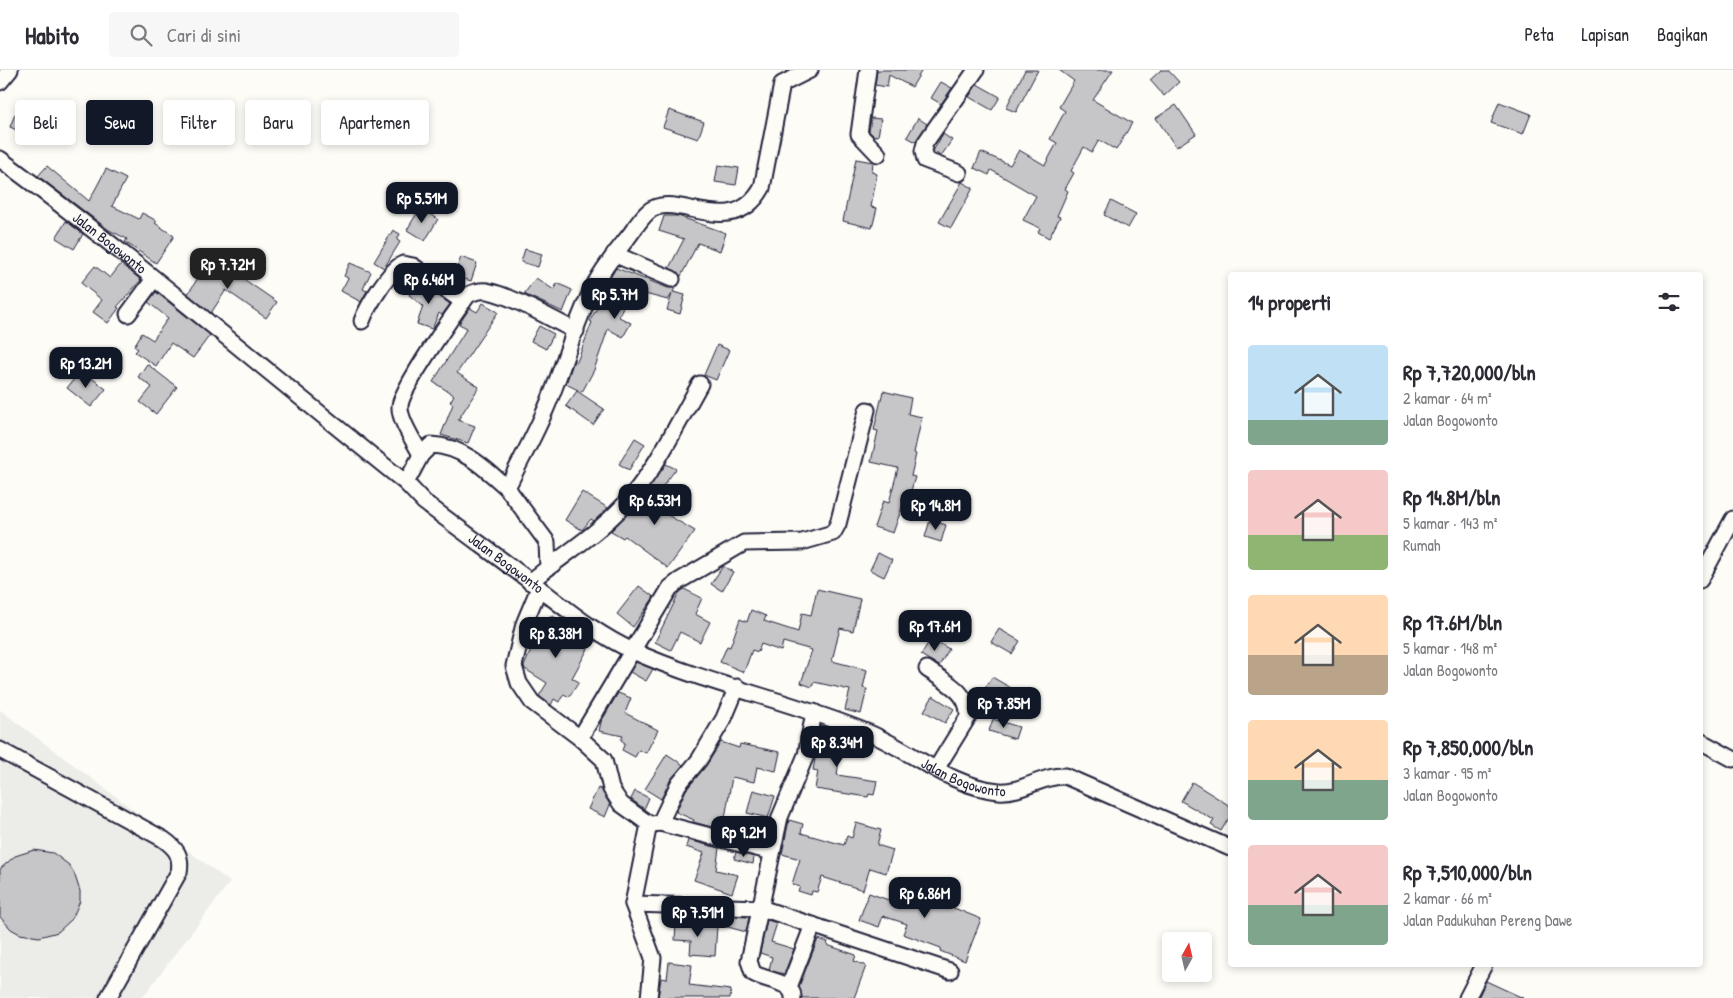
<!DOCTYPE html>
<html lang="id">
<head>
<meta charset="utf-8">
<style>
	:root { --surface:#fff; --page:#f7f7f7; --text:#2b2b33; --muted:#7c7c81; --line:#e1e1e2; --accent:#111827 }
	body { margin:0; font-family:"Patrick Hand",sans-serif; background:var(--page); color:var(--text); height:100vh; display:flex; flex-direction:column; font-size:19px; white-space:nowrap }
	* { box-sizing:border-box; margin:0 }
	p { font-size:16px; color:var(--muted) }
	.icon { flex:none; width:28px; height:28px; fill:none; stroke:currentColor; stroke-width:2; stroke-linecap:round; stroke-linejoin:round }
	.map { position:relative; flex:1; overflow:hidden }
	.details { position:absolute; left:1228px; top:202px; width:475px; height:695px; display:flex; flex-direction:column; background:var(--surface); border-radius:5px; box-shadow:0 2px 8px #0003 }
	.details>* { flex:none }
	.top-card { position:absolute; left:15px; top:30px; width:475px; height:45px; display:flex; gap:10px }
	.needle { width:32px; rotate:8deg }
	.controls { position:absolute; left:1162px; top:862px; display:grid; gap:10px }
	.controls a { display:grid; place-items:center; width:50px; height:50px; border-radius:5px; background:var(--surface); box-shadow:0 2px 8px #0003; font-size:25px }
	.price { position:absolute; translate:-50% -42px; padding:0 11px; border-radius:10px; background:var(--accent); color:#fff; font-size:16px; line-height:32px; filter:drop-shadow(0 1px 2px #0008) }
	.price::after { content:''; position:absolute; left:50%; top:30px; width:15px; height:11px; margin-left:-8px; background:inherit; clip-path:polygon(0 0,100% 0,50% 100%) }
	.price.active { background:#222; color:#fff }
	ul { padding:0; list-style:none }
	li { display:flex; align-items:center; gap:15px; height:125px; padding:0 20px }
	li span { display:grid; place-items:center; flex:none; width:140px; height:100px; border-radius:5px; color:#555 }
	li>.icon { margin-inline-start:auto }
	span .icon { width:60px; height:60px; fill:#fffc; stroke-width:1 }
	li b { font-size:21px }
	h2 { display:flex; justify-content:space-between; align-items:center; height:60px; padding:0 20px; font-size:21px }
	.tag { padding:0 18px; border-radius:5px; background:var(--surface); box-shadow:0 2px 8px #0003; font-size:18px; line-height:45px }
	.tag.active { background:var(--accent); color:#fff }
	header { display:flex; align-items:center; gap:30px; box-sizing:border-box; height:70px; padding:0 25px; background:var(--surface); border-bottom:1px solid var(--line) }
	header strong { font-size:24px }
	nav { display:flex; gap:28px; margin-inline-start:auto; font-size:18px }
	.search { width:350px; height:45px; background:var(--page); display:flex; align-items:center; gap:12px; box-sizing:border-box; padding:0 18px; border-radius:5px; color:var(--muted); font-size:19px }
	.map>svg:first-child { display:block }
	.built { fill:#ecece9 }
	.building { fill:#c6c6c8; stroke:#22223b }
	.lines { fill:none; stroke-linecap:round; stroke-linejoin:round }
	.minor-casing { stroke:#22223b; stroke-width:19 }
	.minor { stroke:#fdfcf7; stroke-width:15 }
	.labels { text-anchor:middle; stroke-width:4; stroke-linejoin:round; paint-order:stroke }
	.street-label { font-size:15px; fill:#22223b; stroke:#fdfcf7 }
</style>
</head>
<body>
<header>
<strong>Habito</strong>
<div class="search"><svg class="icon" aria-label="search" viewBox="0 0 24 24"><circle cx="10" cy="10" r="6"/><path d="M15 15l6 6"/></svg>Cari di sini</div>
<nav><a>Peta</a><a>Lapisan</a><a>Bagikan</a></nav>
</header>
<div class="map">
<svg width="1733" height="928" viewBox="0 0 1733 928">
	<rect width="100%" height="100%" fill="#fdfcf7"/>
	<filter id="ink" filterUnits="userSpaceOnUse"><feTurbulence type="fractalNoise" baseFrequency=".02" numOctaves="2"/><feDisplacementMap in="SourceGraphic" scale="10" xChannelSelector="R" yChannelSelector="G"/><feConvolveMatrix kernelMatrix="1 2 1 2 8 2 1 2 1" color-interpolation-filters="sRGB"/></filter>
	<g filter="url(#ink)">
		<path class="built" d="M 0,640 L 230,812 L 142,928 L 0,928 Z"/>
		<g class="building">
			<path d="M 877,0 L 922,0 L 912,17 L 889,5 L 887,17 L 875,15 Z"/>
			<path d="M 1025,0 L 1038,0 L 1016,42 L 1006,38 Z"/>
			<path d="M 1059,0 L 1113,0 L 1093,30 L 1132,53 L 1116,80 L 1099,70 L 1092,82 L 1084,77 L 1071,101 L 1074,103 L 1065,119 L 1068,121 L 1057,146 L 1060,147 L 1049,168 L 1038,162 L 1040,158 L 1023,150 L 1036,126 L 991,100 L 989,105 L 974,98 L 981,82 L 1010,95 L 1019,80 L 1045,95 L 1057,73 L 1050,69 L 1065,41 L 1059,37 L 1074,11 Z"/>
			<path d="M 1161,0 L 1168,0 L 1179,12 L 1164,26 L 1150,10 Z"/>
			<path d="M 941,12 L 952,18 L 941,34 L 931,28 Z"/>
			<path d="M 977,14 L 1000,27 L 992,40 L 969,27 Z"/>
			<path d="M 1499,32 L 1531,44 L 1523,64 L 1491,53 Z"/>
			<path d="M 1176,35 L 1196,64 L 1176,77 L 1156,48 Z"/>
			<path d="M 669,40 L 704,52 L 698,69 L 663,57 Z"/>
			<path d="M 15,44 L 51,61 L 45,73 L 10,57 Z"/>
			<path d="M 871,48 L 881,49 L 878,66 L 873,65 L 869,61 Z"/>
			<path d="M 918,48 L 927,54 L 916,72 L 907,67 Z"/>
			<path d="M 943,64 L 952,70 L 941,86 L 933,81 Z"/>
			<path d="M 856,89 L 873,92 L 872,102 L 877,104 L 871,137 L 877,138 L 872,158 L 843,151 Z"/>
			<path d="M 718,95 L 739,98 L 736,115 L 715,112 Z"/>
			<path d="M 47,96 L 89,131 L 106,99 L 126,109 L 112,136 L 139,149 L 142,143 L 157,151 L 155,153 L 174,166 L 156,193 L 125,172 L 127,169 L 109,160 L 38,106 Z"/>
			<path d="M 962,112 L 973,118 L 951,158 L 939,152 Z"/>
			<path d="M 1111,131 L 1136,144 L 1128,158 L 1104,145 Z"/>
			<path d="M 420,138 L 438,149 L 425,171 L 407,160 Z"/>
			<path d="M 664,146 L 678,146 L 726,163 L 720,181 L 698,173 L 681,206 L 676,201 L 669,198 L 684,169 L 659,161 Z"/>
			<path d="M 66,151 L 83,164 L 74,179 L 56,168 Z"/>
			<path d="M 393,160 L 400,164 L 397,170 L 400,172 L 384,198 L 374,192 Z"/>
			<path d="M 525,179 L 542,184 L 538,197 L 521,192 Z"/>
			<path d="M 461,187 L 477,193 L 471,211 L 454,206 Z"/>
			<path d="M 209,190 L 240,210 L 242,208 L 277,232 L 266,248 L 226,220 L 211,243 L 188,224 Z"/>
			<path d="M 350,193 L 371,202 L 363,219 L 367,221 L 361,232 L 341,221 L 348,208 L 344,206 Z"/>
			<path d="M 121,194 L 141,210 L 117,237 L 119,238 L 108,253 L 93,242 L 102,230 L 81,213 L 95,196 L 110,208 Z"/>
			<path d="M 616,198 L 668,218 L 675,218 L 673,222 L 685,225 L 680,244 L 667,240 L 672,224 L 668,230 L 629,220 L 619,247 L 631,253 L 623,267 L 608,259 L 594,300 L 582,322 L 566,314 L 574,290 L 577,292 L 592,252 L 590,251 L 604,224 L 601,223 Z"/>
			<path d="M 536,208 L 554,220 L 557,213 L 572,220 L 563,242 L 524,224 Z"/>
			<path d="M 419,212 L 450,234 L 442,245 L 439,243 L 432,259 L 417,254 L 423,236 L 409,225 Z"/>
			<path d="M 156,222 L 210,265 L 193,288 L 171,273 L 156,296 L 135,282 L 138,279 L 134,276 L 142,263 L 153,270 L 168,248 L 148,232 Z"/>
			<path d="M 483,233 L 498,242 L 457,303 L 479,317 L 458,350 L 475,356 L 468,373 L 441,365 L 453,334 L 450,332 L 454,325 L 433,312 L 467,258 L 459,254 L 470,238 L 477,242 Z"/>
			<path d="M 539,256 L 554,264 L 546,279 L 531,271 Z"/>
			<path d="M 717,275 L 729,280 L 716,310 L 704,305 Z"/>
			<path d="M 147,294 L 177,317 L 156,344 L 140,332 L 152,317 L 138,307 Z"/>
			<path d="M 81,300 L 106,319 L 91,337 L 67,318 Z"/>
			<path d="M 577,321 L 604,339 L 593,355 L 566,336 Z"/>
			<path d="M 883,321 L 911,328 L 908,344 L 922,347 L 914,383 L 916,384 L 911,406 L 915,407 L 910,424 L 907,423 L 893,463 L 874,457 L 883,431 L 889,433 L 898,398 L 871,392 L 878,361 L 874,360 Z"/>
			<path d="M 635,368 L 645,374 L 629,400 L 619,394 Z"/>
			<path d="M 666,394 L 676,399 L 649,434 L 695,461 L 668,498 L 625,466 L 623,468 L 611,461 L 641,429 Z"/>
			<path d="M 582,422 L 608,438 L 594,451 L 591,449 L 582,460 L 565,450 Z"/>
			<path d="M 930,450 L 946,455 L 941,472 L 925,467 Z"/>
			<path d="M 878,483 L 892,490 L 884,507 L 870,500 Z"/>
			<path d="M 723,496 L 733,502 L 722,521 L 711,514 Z"/>
			<path d="M 639,516 L 654,527 L 633,557 L 617,544 Z"/>
			<path d="M 684,519 L 702,528 L 695,544 L 710,552 L 700,572 L 680,562 L 671,580 L 655,572 L 679,523 Z"/>
			<path d="M 817,519 L 860,529 L 853,561 L 840,558 L 832,591 L 867,600 L 863,618 L 867,619 L 861,644 L 845,640 L 850,620 L 814,612 L 812,617 L 801,613 L 812,580 L 783,572 L 781,581 L 761,574 L 758,582 L 752,580 L 744,602 L 720,592 L 727,576 L 730,577 L 740,549 L 747,552 L 751,540 L 766,546 L 764,551 L 798,562 L 802,543 L 811,545 Z"/>
			<path d="M 552,545 L 568,558 L 566,561 L 590,575 L 572,608 L 579,612 L 569,627 L 564,624 L 559,632 L 554,629 L 551,635 L 539,626 L 547,613 L 525,599 L 524,596 L 533,576 L 529,573 Z"/>
			<path d="M 999,559 L 1020,571 L 1012,584 L 991,572 Z"/>
			<path d="M 931,568 L 949,579 L 939,596 L 921,585 Z"/>
			<path d="M 636,592 L 653,599 L 646,611 L 630,602 Z"/>
			<path d="M 992,607 L 1011,618 L 994,646 L 976,633 Z"/>
			<path d="M 618,623 L 631,628 L 625,643 L 658,660 L 646,683 L 639,680 L 635,687 L 622,680 L 625,673 L 621,670 L 623,666 L 599,661 L 601,652 Z"/>
			<path d="M 933,626 L 954,639 L 945,653 L 924,641 Z"/>
			<path d="M 993,649 L 1019,657 L 1015,669 L 989,661 Z"/>
			<path d="M 821,656 L 843,663 L 837,705 L 877,711 L 874,725 L 869,724 L 868,727 L 815,719 L 818,701 L 813,700 Z"/>
			<path d="M 721,672 L 739,678 L 740,674 L 780,682 L 776,701 L 757,697 L 754,712 L 732,707 L 723,760 L 693,752 L 694,750 L 676,742 L 686,720 L 706,696 Z"/>
			<path d="M 667,684 L 683,695 L 671,709 L 661,729 L 645,719 Z"/>
			<path d="M 1192,712 L 1230,736 L 1230,746 L 1221,761 L 1211,755 L 1214,750 L 1181,731 Z"/>
			<path d="M 598,718 L 601,719 L 610,735 L 605,747 L 588,739 Z"/>
			<path d="M 753,720 L 775,726 L 768,748 L 747,743 Z"/>
			<path d="M 635,721 L 649,728 L 644,739 L 631,729 Z"/>
			<path d="M 789,750 L 803,754 L 801,763 L 844,775 L 847,766 L 852,768 L 856,753 L 881,760 L 877,775 L 893,780 L 886,803 L 870,798 L 863,820 L 822,807 L 817,822 L 812,821 L 811,825 L 798,821 L 800,817 L 792,814 L 800,789 L 782,784 Z"/>
			<path d="M 688,770 L 719,778 L 716,800 L 738,805 L 732,823 L 694,810 L 704,783 L 686,777 Z"/>
			<path d="M 34,780 L 53,783 L 69,795 L 74,803 L 80,821 L 80,831 L 72,849 L 58,862 L 39,867 L 20,864 L 11,859 L 0,847 L 0,799 L 15,786 Z"/>
			<path d="M 736,782 L 754,787 L 753,794 L 734,789 Z"/>
			<path d="M 902,811 L 947,828 L 944,834 L 981,849 L 965,891 L 940,881 L 941,878 L 903,864 L 907,854 L 883,846 L 879,857 L 859,850 L 869,823 L 894,832 Z"/>
			<path d="M 726,846 L 749,847 L 746,862 L 724,856 Z"/>
			<path d="M 767,850 L 777,853 L 771,872 L 794,879 L 784,904 L 769,900 L 772,887 L 760,883 Z"/>
			<path d="M 676,853 L 717,856 L 715,886 L 690,884 L 691,871 L 675,870 Z"/>
			<path d="M 818,869 L 828,872 L 827,875 L 856,885 L 854,891 L 866,896 L 854,928 L 802,928 L 799,916 Z"/>
			<path d="M 669,892 L 692,895 L 689,915 L 731,920 L 730,928 L 658,928 L 661,908 L 667,909 Z"/>
			<path d="M 1486,911 L 1523,928 L 1478,928 Z"/>
		</g>
		<g class="lines">
			<defs>
				<g id="minor">
					<path d="M 868,0 L 859,64 L 878,84"/>
					<path d="M 0,12 L 10,0"/>
					<path id="s1" d="M 0,89 C 139,192 271,305 406,413 L 424,432 C 462,461 501,489 539,518 C 570,542 598,565 633,581 C 709,615 792,631 869,663 C 912,681 951,717 999,721 C 1022,723 1042,705 1065,706 L 1230,778"/>
					<path d="M 959,103 L 925,90 L 923,81 L 925,73 L 976,0"/>
					<path d="M 614,184 L 672,209"/>
					<path d="M 128,244 L 154,209"/>
					<path d="M 362,251 C 367,237 390,199 403,194 L 413,196 L 463,232"/>
					<path d="M 421,385 C 415,372 399,351 400,336 C 401,319 455,242 468,225 C 474,222 480,220 487,221 C 513,226 551,249 576,261"/>
					<path d="M 406,413 L 421,385 L 431,375 C 462,376 485,398 507,418 C 519,393 533,369 544,343 C 563,301 574,253 596,212 C 605,196 617,181 629,166 C 635,158 641,148 648,142 C 675,118 731,173 762,118 L 782,14 L 810,0"/>
					<path d="M 507,418 L 547,472 L 548,497"/>
					<path d="M 1700,510 L 1733,449"/>
					<path d="M 530,512 C 560,487 595,466 622,437 C 655,402 676,356 700,314"/>
					<path d="M 539,518 L 524,554 L 514,596 L 519,613 L 532,632 L 580,668 L 604,690 L 611,719 L 621,734 L 649,754 L 633,834 L 653,888 L 649,928"/>
					<path d="M 927,599 C 945,612 970,622 968,647 L 936,699"/>
					<path d="M 580,668 L 670,518 L 679,511 L 744,473 L 802,472 L 833,463 L 838,454 L 867,340"/>
					<path d="M 1700,671 L 1733,689"/>
					<path d="M 0,680 L 163,769 C 176,778 182,786 179,802 L 108,928"/>
					<path d="M 660,753 L 678,715 L 699,690 L 724,648 L 737,617"/>
					<path d="M 652,754 L 660,753 L 772,782"/>
					<path d="M 633,834 L 761,838 L 950,901"/>
					<path d="M 789,917 L 813,855"/>
					<path d="M 793,928 C 794,911 765,911 753,903 L 749,891 L 780,747 L 806,685 L 814,642"/>
					<path d="M 1467,928 L 1484,895"/>
				</g>
			</defs>
			<use href="#minor" class="minor-casing"/>
			<use href="#minor" class="minor"/>
		</g>
	</g>
	<g class="labels">
		<g class="street-label">
			<text dy="5" stroke="none"><textPath href="#s1" startOffset="138">Jalan Bogowonto</textPath></text>
			<text dy="5" stroke="none"><textPath href="#s1" startOffset="648">Jalan Bogowonto</textPath></text>
			<text dy="5" stroke="none"><textPath href="#s1" startOffset="1158">Jalan Bogowonto</textPath></text>
		</g>
	</g>
</svg>
<div class="controls">
<a><svg class="needle" viewBox="-14 -14 28 28"><path d="M0-13l5 13h-10z" fill="#e53935"/><path d="M0 13l5-13h-10z" fill="#7c7c81"/></svg></a>
</div>
<b class="price" style="left:422px;top:154px">Rp 5.51M</b>
<b class="price active" style="left:228px;top:220px">Rp 7.72M</b>
<b class="price" style="left:429px;top:235px">Rp 6.46M</b>
<b class="price" style="left:615px;top:250px">Rp 5.7M</b>
<b class="price" style="left:86px;top:319px">Rp 13.2M</b>
<b class="price" style="left:655px;top:456px">Rp 6.53M</b>
<b class="price" style="left:936px;top:461px">Rp 14.8M</b>
<b class="price" style="left:935px;top:582px">Rp 17.6M</b>
<b class="price" style="left:556px;top:589px">Rp 8.38M</b>
<b class="price" style="left:1004px;top:659px">Rp 7.85M</b>
<b class="price" style="left:837px;top:698px">Rp 8.34M</b>
<b class="price" style="left:744px;top:788px">Rp 9.2M</b>
<b class="price" style="left:925px;top:849px">Rp 6.86M</b>
<b class="price" style="left:698px;top:868px">Rp 7.51M</b>
<div class="top-card">
<a class="tag">Beli</a>
<a class="tag active">Sewa</a>
<a class="tag">Filter</a>
<a class="tag">Baru</a>
<a class="tag">Apartemen</a>
</div>
<section class="details">
<h2>14 properti<svg class="icon" aria-label="filters" viewBox="0 0 24 24"><path d="M4 7h16M4 17h16"/><circle cx="9" cy="7" r="2"/><circle cx="15" cy="17" r="2"/></svg></h2>
<ul>
<li><span style="background:linear-gradient(#bfe0f5 75%,#7fa58c 0)"><svg class="icon" aria-label="home" viewBox="0 0 24 24"><path d="M3 11l9-7 9 7M6 9v11h12V9"/></svg></span><div><b>Rp 7,720,000/bln</b><p>2 kamar · 64 m²</p><p>Jalan Bogowonto</p></div></li>
<li><span style="background:linear-gradient(#f6c9c9 65%,#8fb573 0)"><svg class="icon" aria-label="home" viewBox="0 0 24 24"><path d="M3 11l9-7 9 7M6 9v11h12V9"/></svg></span><div><b>Rp 14.8M/bln</b><p>5 kamar · 143 m²</p><p>Rumah</p></div></li>
<li><span style="background:linear-gradient(#ffd9b3 60%,#b9a48a 0)"><svg class="icon" aria-label="home" viewBox="0 0 24 24"><path d="M3 11l9-7 9 7M6 9v11h12V9"/></svg></span><div><b>Rp 17.6M/bln</b><p>5 kamar · 148 m²</p><p>Jalan Bogowonto</p></div></li>
<li><span style="background:linear-gradient(#ffd9b3 60%,#7fa58c 0)"><svg class="icon" aria-label="home" viewBox="0 0 24 24"><path d="M3 11l9-7 9 7M6 9v11h12V9"/></svg></span><div><b>Rp 7,850,000/bln</b><p>3 kamar · 95 m²</p><p>Jalan Bogowonto</p></div></li>
<li><span style="background:linear-gradient(#f6c9c9 60%,#7fa58c 0)"><svg class="icon" aria-label="home" viewBox="0 0 24 24"><path d="M3 11l9-7 9 7M6 9v11h12V9"/></svg></span><div><b>Rp 7,510,000/bln</b><p>2 kamar · 66 m²</p><p>Jalan Padukuhan Pereng Dawe</p></div></li>
</ul>
</section>
</div>
</body>
</html>
